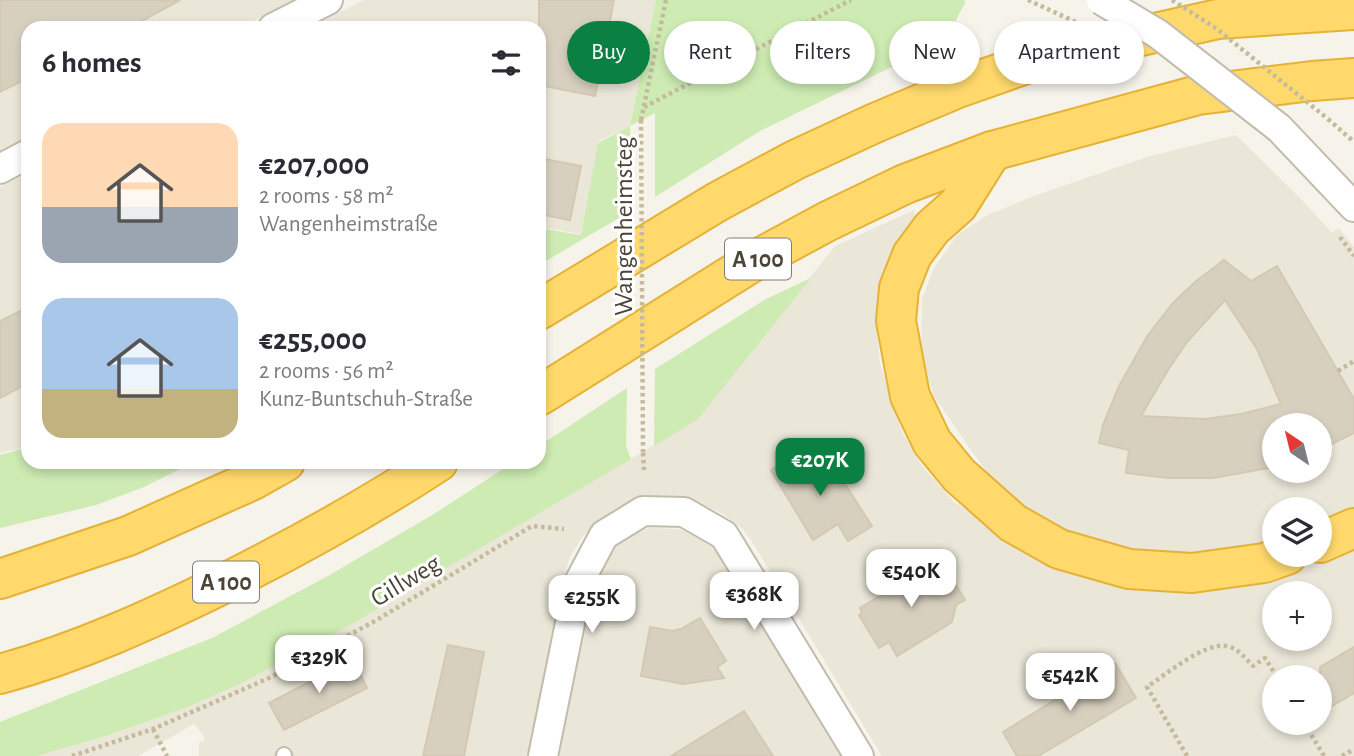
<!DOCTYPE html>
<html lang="en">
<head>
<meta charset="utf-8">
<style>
	:root { --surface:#fff; --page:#f2f2f3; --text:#2b2b33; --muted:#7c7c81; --accent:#0b8043 }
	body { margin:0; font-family:"Alegreya Sans",sans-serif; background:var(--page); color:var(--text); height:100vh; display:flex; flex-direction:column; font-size:26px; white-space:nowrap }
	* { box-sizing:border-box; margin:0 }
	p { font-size:23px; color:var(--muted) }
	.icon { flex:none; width:38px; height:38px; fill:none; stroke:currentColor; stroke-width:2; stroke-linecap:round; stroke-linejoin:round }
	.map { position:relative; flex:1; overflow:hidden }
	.drawer { position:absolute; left:21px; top:21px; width:525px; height:448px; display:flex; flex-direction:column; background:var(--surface); border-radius:21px; box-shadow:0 4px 10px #0003 }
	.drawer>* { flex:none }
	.top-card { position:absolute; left:567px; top:21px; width:665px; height:63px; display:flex; gap:14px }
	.needle { width:46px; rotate:325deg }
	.tools { position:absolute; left:1262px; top:413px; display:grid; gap:14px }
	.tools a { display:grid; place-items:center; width:70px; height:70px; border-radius:50%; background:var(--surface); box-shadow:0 4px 10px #0003; font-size:35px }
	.price { position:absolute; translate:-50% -60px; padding:0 16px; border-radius:14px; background:#fff; color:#222; font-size:23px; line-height:46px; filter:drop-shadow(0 2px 4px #0008) }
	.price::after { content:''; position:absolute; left:50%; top:42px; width:21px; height:16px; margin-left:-10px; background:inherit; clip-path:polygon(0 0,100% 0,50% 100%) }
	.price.selected { background:var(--accent); color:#fff }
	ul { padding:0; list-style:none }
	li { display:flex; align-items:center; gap:21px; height:175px; padding:0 21px }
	li span { display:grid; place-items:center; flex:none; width:196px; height:140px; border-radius:21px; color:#555 }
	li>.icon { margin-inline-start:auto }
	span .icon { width:84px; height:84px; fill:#fffc; stroke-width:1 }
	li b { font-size:30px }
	h2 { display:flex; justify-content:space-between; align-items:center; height:84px; padding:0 21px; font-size:30px }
	.tag { padding:0 24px; border-radius:32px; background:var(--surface); box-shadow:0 4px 10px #0003; font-size:24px; line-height:63px }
	.tag.selected { background:var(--accent); color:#fff }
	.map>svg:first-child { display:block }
	.residential { fill:#eae6d8; fill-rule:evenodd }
	.green { fill:#cdebb2 }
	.building { fill:#d8d0bf; stroke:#d3c9b2; stroke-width:2; fill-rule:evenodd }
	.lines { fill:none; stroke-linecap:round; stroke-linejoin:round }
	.lane-casing { stroke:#c2bcac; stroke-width:18 }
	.street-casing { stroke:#c2bcac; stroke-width:32 }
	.highway-casing { stroke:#e5b236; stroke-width:42 }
	.path { stroke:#c5ba9d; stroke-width:4.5; stroke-dasharray:3.5 3.5; stroke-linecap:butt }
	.lane { stroke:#fff; stroke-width:14 }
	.street { stroke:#fff; stroke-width:28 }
	.highway { stroke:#ffd96c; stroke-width:38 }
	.street-bridge-casing { stroke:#c2bcac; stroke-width:32; stroke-linecap:butt }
	.path-bridge { stroke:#c5ba9d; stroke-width:4.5; stroke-dasharray:3.5 3.5; stroke-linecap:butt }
	.street-bridge { stroke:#fff; stroke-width:28 }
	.labels { text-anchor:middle; stroke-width:6; stroke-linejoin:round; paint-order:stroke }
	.shield { fill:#fff; stroke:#817d74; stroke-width:2 }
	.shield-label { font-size:24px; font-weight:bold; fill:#4b4538 }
	.street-label { font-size:26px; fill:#4b4538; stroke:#fff }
</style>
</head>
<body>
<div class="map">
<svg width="1354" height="756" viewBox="0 0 1354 756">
	<rect width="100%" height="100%" fill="#f6f3eb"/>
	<g class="residential">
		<path d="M 0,0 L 294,0 L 240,28 L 28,28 L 28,137 L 0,151 Z"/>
		<path d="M 364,0 L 656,0 L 630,126 L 599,141 L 581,234 L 539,227 L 539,28 L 309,28 Z"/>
		<path d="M 1236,135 L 1302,200 L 1332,233 L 1339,228 L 1354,247 L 1354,509 L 1320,525 L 1320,509 L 1274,509 L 1274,540 L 1260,544 L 1206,553 L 1141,553 L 1085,541 L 1033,514 L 999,490 L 964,440 L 934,396 L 921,353 L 922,299 L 934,268 L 958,234 L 990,214 L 1031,197 L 1147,157 ZM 1274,425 L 1320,425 L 1320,471 L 1274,471 Z"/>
		<path d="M 28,173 L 28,446 L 0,453 L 0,187 Z"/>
		<path d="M 914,210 L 916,225 L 883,286 L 876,325 L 880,363 L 902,432 L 922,466 L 954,502 L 985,522 L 1269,576 L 1321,560 L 1354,545 L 1354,756 L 882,756 L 753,543 L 743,529 L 723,514 L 706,506 L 685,499 L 650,498 L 627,505 L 609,514 L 582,537 L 570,557 L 564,575 L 527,756 L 199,756 L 199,743 L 204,741 L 204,736 L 194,724 L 138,756 L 37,756 L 109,735 L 185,708 L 240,684 L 347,627 L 698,419 L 835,246 ZM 1274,593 L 1320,593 L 1320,639 L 1274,639 ZM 1274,677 L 1320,677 L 1320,723 L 1274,723 Z"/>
		<path d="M 650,528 L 679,529 L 689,532 L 714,546 L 844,756 L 558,756 L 593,582 L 602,563 L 618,543 L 632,534 Z"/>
	</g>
	<g class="green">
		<path d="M 656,0 L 963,0 L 966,1 L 955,22 L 942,37 L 912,57 L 760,131 L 655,197 L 655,113 L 630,126 L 629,212 L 539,265 L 539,228 L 581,235 L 598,143 L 630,126 Z"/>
		<path d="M 811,278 L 698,419 L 654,446 L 655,369 L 766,299 Z"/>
		<path d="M 627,388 L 626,446 L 631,459 L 347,627 L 240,684 L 185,708 L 109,735 L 37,756 L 0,756 L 0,722 L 212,638 L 328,576 L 434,514 L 514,462 L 539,462 L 539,446 Z"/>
		<path d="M 28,447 L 28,462 L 194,462 L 144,487 L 96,505 L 0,528 L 0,455 Z"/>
	</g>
	<g class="building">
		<path d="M 0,0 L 180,0 L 129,28 L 28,28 L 28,78 L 0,92 Z"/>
		<path d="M 539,0 L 614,0 L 595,96 L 539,85 Z"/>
		<path d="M 539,158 L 581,166 L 570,220 L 539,214 Z"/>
		<path d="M 1224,260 L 1251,281 L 1277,266 L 1354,399 L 1354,433 L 1320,450 L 1320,425 L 1274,425 L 1274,467 L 1213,478 L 1168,478 L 1126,473 L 1129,450 L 1099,443 L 1103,425 L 1119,386 L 1148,335 L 1173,303 L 1195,282 ZM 1225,300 L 1257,349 L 1281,404 L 1241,414 L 1205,419 L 1141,416 L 1168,370 L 1187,342 Z"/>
		<path d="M 28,307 L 28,383 L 0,398 L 0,321 Z"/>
		<path d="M 805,450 L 815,468 L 827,461 L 836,477 L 839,475 L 872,526 L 848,541 L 838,524 L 813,540 L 771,470 Z"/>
		<path d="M 921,559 L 937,585 L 951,577 L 965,600 L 956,605 L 952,622 L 897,656 L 889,642 L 879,648 L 859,615 L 862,613 L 860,608 L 890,590 L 885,581 Z"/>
		<path d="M 700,618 L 726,661 L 717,667 L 724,678 L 683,684 L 641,676 L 650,627 L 672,631 L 681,629 Z"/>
		<path d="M 448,645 L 484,652 L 464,756 L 423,756 Z"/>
		<path d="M 1354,647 L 1354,693 L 1320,713 L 1320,667 Z"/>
		<path d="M 353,659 L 367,688 L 284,730 L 269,703 Z"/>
		<path d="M 1115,663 L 1136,698 L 1038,756 L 1017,756 L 1003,732 Z"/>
		<path d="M 744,711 L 773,756 L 671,756 Z"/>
	</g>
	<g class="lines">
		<defs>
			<path id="lane" d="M 284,756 L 284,755"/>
			<g id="street">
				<path d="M 273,28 L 328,0"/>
				<path d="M 1279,128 L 1354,207"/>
				<path d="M 0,169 L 28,154"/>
				<path d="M 543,756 L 578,584 L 604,535 L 643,511 L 684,512 L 724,535 L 859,756"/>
			</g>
			<g id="highway">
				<path d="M 992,151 L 958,205 L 932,228 L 912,255 L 899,288 L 896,321 L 910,396 L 932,442 L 959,475 L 1013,523 L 1059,549 L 1129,569 L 1192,573 L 1264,563 L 1287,555"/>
				<path d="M 539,310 L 717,202 L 795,160 L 875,123 L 958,88 L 1046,57 L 1218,19 L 1354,10"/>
				<path d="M 539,396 L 754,261 L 828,221 L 905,184 L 992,151 L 1198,95 L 1312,81 L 1354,78"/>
				<path d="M 1320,543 L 1354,528"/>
				<path d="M 0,579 L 128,536 L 253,480 L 285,462"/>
				<path d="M 0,674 C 77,653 152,619 223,584 C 297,547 369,507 438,462"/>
			</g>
		</defs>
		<use href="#lane" class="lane-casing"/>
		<use href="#street" class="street-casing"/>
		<use href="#highway" class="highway-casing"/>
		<g class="path">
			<path d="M 644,107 L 851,0"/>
			<path d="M 1328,119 L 1354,142"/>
			<path d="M 641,120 L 666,0"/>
			<path d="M 1340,237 L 1354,256"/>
			<path d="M 1338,371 L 1354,361"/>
			<path d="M 643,453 L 644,470"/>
			<path d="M 1304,723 L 1324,756"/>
			<path d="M 153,729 L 167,756"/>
			<path d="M 72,756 L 153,729 L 269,678 L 375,621 L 532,526 L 564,529"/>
			<path d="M 1187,756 L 1147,687 C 1165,675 1205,642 1226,646 C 1238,648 1245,658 1253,666 L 1265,658 L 1277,677"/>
			<path d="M 1342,756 L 1354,749"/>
		</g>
		<use href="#lane" class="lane"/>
		<use href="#street" class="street"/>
		<use href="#highway" class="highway"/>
		<defs>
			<path id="street-bridge" d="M 1101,0 L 1158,34 L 1279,128"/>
		</defs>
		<use href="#street-bridge" class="street-bridge-casing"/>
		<g class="path-bridge">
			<path d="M 1028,0 L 1078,23"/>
			<path d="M 1172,0 L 1217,29 L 1328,119"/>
			<path d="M 641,120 L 643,453"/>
		</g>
		<use href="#street-bridge" class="street-bridge"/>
	</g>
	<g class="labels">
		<g class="shield">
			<rect x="725" y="238.5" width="66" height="41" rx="5"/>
			<rect x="193" y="561.5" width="66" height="41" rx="5"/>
		</g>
		<g class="shield-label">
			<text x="758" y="267">A 100</text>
			<text x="226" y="590">A 100</text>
		</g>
		<g class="street-label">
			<text transform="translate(623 226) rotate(-90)" y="9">Wangenheimsteg</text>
			<text transform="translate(405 580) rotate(-31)" y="9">Gillweg</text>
		</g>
	</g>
</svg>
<div class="tools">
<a><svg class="needle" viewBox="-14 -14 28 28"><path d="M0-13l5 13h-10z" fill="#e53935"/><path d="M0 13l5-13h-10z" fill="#7c7c81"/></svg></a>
<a><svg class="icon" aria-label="layers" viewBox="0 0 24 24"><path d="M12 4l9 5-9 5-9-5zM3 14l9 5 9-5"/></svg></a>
<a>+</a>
<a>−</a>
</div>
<b class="price selected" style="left:820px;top:498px">€207K</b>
<b class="price" style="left:911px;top:609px">€540K</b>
<b class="price" style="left:754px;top:632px">€368K</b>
<b class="price" style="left:592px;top:635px">€255K</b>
<b class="price" style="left:319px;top:695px">€329K</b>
<b class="price" style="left:1070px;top:713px">€542K</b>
<div class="top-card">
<a class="tag selected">Buy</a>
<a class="tag">Rent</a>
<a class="tag">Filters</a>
<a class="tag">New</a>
<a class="tag">Apartment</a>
</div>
<section class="drawer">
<h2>6 homes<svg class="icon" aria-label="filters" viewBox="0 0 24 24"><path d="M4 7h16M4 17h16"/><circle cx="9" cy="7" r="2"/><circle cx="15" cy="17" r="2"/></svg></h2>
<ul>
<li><span style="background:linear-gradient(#ffd9b3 60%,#9aa5b1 0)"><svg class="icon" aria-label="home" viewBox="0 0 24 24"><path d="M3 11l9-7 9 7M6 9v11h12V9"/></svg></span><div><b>€207,000</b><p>2 rooms · 58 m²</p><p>Wangenheimstraße</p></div></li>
<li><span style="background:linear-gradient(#a9c7e8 65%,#c2b280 0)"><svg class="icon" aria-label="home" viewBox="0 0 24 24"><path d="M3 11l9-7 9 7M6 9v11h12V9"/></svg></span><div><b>€255,000</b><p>2 rooms · 56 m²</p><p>Kunz-Buntschuh-Straße</p></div></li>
</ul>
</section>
</div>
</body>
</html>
